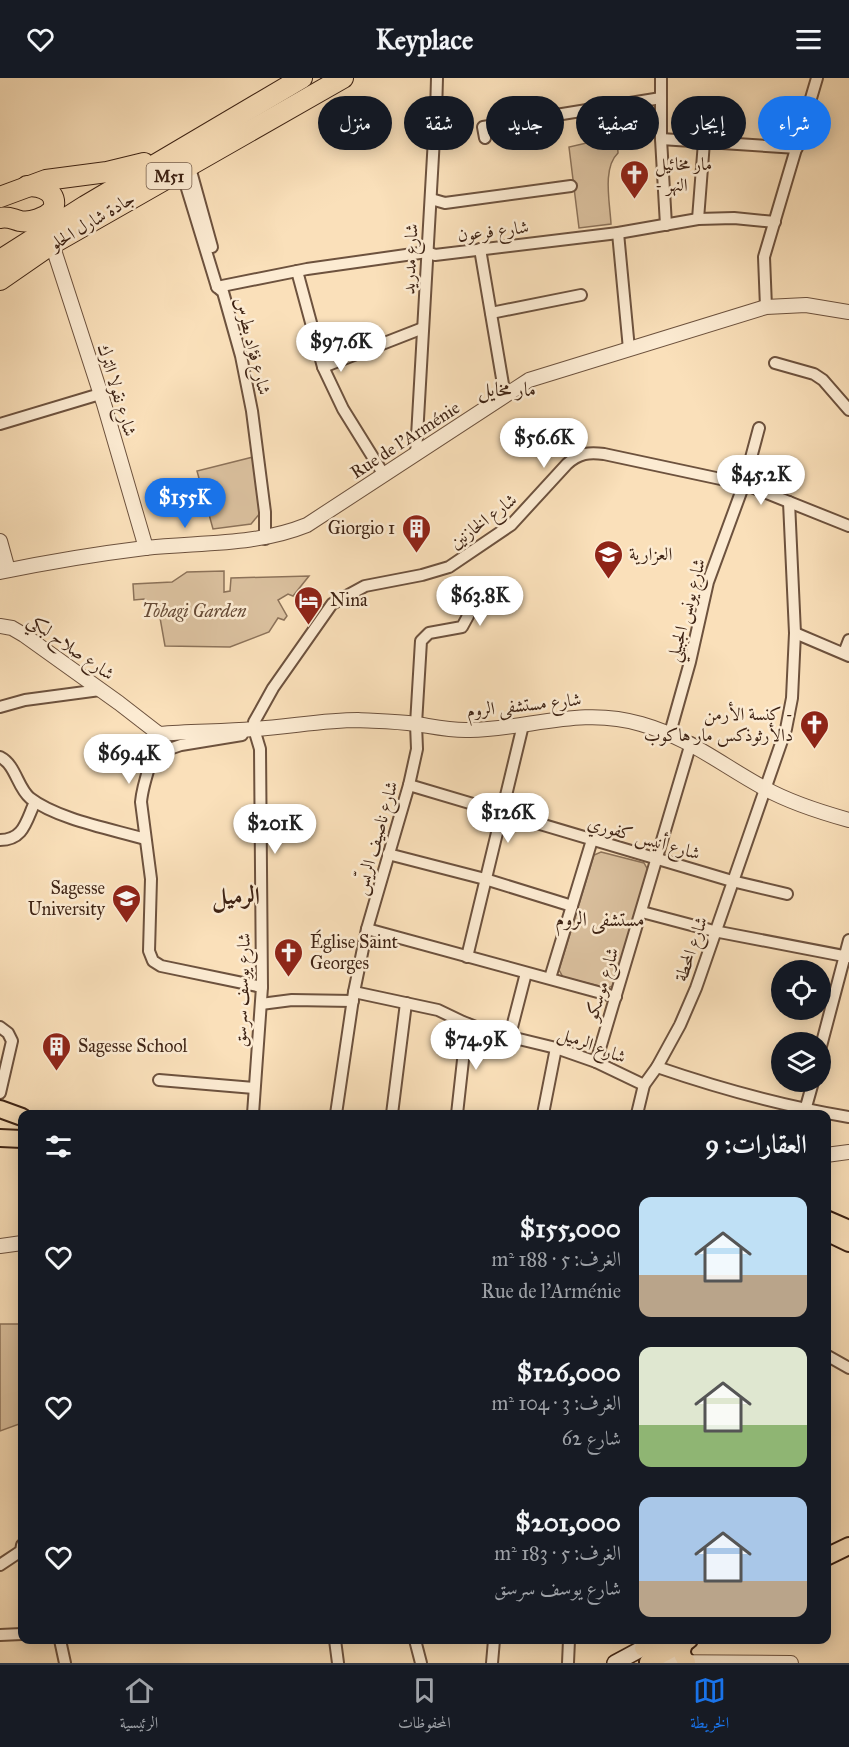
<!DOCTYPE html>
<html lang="ar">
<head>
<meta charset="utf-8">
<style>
	:root { --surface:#171b24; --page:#20242c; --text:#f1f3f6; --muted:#9ea1a6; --line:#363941; --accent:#1a73e8 }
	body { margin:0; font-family:"IM FELL Great Primer",Amiri,serif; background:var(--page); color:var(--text); direction:rtl; height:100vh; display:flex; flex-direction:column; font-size:22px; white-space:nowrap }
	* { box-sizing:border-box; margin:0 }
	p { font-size:20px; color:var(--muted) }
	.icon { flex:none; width:33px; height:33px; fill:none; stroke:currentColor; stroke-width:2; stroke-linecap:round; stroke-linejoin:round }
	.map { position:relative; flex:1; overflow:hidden; direction:ltr }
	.panel { position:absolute; left:18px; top:1032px; width:813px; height:534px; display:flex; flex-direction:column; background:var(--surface); border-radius:12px; box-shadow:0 3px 15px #0003; direction:rtl }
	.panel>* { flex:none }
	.banner { position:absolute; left:18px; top:18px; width:813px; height:54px; direction:rtl; display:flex; gap:12px }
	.buttons { position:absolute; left:771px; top:882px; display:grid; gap:12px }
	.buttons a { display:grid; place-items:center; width:60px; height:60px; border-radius:50%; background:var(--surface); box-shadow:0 3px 15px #0003; font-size:30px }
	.price { position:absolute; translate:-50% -51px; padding:0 14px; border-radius:21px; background:#fff; color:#222; font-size:20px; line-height:39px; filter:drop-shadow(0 2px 3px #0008) }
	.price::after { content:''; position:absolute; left:50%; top:36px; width:18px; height:14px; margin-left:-9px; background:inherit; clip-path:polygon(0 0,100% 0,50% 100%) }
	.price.selected { background:var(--accent); color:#fff }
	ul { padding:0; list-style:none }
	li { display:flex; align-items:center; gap:18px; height:150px; padding:0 24px }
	li span { display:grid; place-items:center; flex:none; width:168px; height:120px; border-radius:12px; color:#555 }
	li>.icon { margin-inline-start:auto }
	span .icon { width:72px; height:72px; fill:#fffc; stroke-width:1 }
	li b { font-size:26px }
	h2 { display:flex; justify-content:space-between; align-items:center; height:72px; padding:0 24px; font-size:26px }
	.pill { padding:0 21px; border-radius:27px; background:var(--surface); box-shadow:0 3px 15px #0003; font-size:21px; line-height:54px }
	.pill.selected { background:var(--accent); color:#fff }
	header { display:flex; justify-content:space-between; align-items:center; height:78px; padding:0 24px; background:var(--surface); font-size:27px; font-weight:800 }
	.tab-bar { display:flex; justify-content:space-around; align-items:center; height:84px; border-top:2px solid var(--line); background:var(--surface); font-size:16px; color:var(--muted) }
	.tab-bar a { display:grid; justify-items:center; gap:3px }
	.tab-bar .selected { color:var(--accent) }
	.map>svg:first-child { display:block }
	.green { fill:#dac09e; stroke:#8c7259; stroke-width:1.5 }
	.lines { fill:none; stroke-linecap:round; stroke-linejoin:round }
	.minor-casing { stroke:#6d523e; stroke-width:14 }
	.tertiary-casing { stroke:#6d523e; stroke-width:16 }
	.secondary-casing { stroke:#3e2314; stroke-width:18 }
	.trunk-casing { stroke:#3e2314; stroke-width:20 }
	.motorway-casing { stroke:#3e2314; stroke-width:22 }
	.minor { stroke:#fcebd2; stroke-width:10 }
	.tertiary { stroke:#fcebd2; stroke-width:14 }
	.secondary { stroke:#fcebd2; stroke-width:15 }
	.trunk { stroke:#fae0ba; stroke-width:16 }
	.motorway { stroke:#fae0ba; stroke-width:20 }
	.labels { text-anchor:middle; stroke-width:5; stroke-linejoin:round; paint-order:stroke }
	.shield { fill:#fcebd2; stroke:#775f4d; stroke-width:1.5 }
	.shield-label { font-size:16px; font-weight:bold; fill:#3e2314 }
	.poi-label { font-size:18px; fill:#3e2314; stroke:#fcebd2; text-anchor:start }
	.street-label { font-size:18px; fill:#3e2314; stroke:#fcebd2 }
	.park-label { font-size:18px; font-style:italic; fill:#654a36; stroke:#fcebd2 }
	.neighbourhood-label { font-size:20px; fill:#3e2314; stroke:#fcebd2 }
	.district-label { font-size:24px; font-weight:bold; fill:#3e2314; stroke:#fcebd2 }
</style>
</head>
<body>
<header><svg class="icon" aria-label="menu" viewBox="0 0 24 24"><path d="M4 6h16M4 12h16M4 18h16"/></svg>Keyplace<svg class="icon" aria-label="heart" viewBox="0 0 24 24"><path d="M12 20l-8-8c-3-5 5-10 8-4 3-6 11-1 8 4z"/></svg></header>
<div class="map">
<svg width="849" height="1585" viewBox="0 0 849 1585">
	<rect width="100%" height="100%" fill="#fae0ba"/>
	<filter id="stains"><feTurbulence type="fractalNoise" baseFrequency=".00333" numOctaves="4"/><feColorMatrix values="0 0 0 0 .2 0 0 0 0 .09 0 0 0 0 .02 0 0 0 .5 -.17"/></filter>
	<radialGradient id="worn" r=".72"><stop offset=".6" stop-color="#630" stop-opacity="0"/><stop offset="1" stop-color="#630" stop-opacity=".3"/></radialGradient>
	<g class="green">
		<path d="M 617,58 L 618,75 C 602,90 610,125 611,146 L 579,150 L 569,69 Z"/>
		<path d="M 253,379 L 261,434 L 251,446 L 213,451 L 197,393 Z"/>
		<path d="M 224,493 L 224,514 L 230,513 L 231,500 L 309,498 L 293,518 L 288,516 L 278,522 L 287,538 L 284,542 L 278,540 L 269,554 L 230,569 L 165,568 L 159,534 L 152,534 L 152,528 L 145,527 L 144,521 L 134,522 L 133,506 L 172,504 L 187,494 Z"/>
		<path d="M 601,774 L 644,785 L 648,792 L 613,908 L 607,910 L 563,899 L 559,892 L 594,777 Z"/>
		<path d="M 0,1246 L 22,1246 L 22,1345 L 0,1353 Z"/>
	</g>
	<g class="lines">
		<defs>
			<g id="minor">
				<path d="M 661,0 L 661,61 L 666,147"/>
				<path d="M 436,35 L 437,0"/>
				<path d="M 519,43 L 661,20"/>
				<path d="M 485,60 L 483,49 L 519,43 L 520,53"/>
				<path d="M 661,61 L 797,70"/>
				<path d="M 189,86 L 212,169"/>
				<path d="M 181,91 L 217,209 L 223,214 L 241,278 L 252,333 L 265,434 L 265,461"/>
				<path d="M 431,121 L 445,125 L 571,108"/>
				<path d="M 698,141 L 704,64"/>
				<path d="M 618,155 L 629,271"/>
				<path d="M 480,171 L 505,318"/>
				<path d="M 297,193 L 323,289 L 343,331 L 384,397"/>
				<path d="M 217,209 L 307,191 L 427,174 L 435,177 L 618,155 L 698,141 L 734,140 L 775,144"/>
				<path d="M 766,229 L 764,179 L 817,0"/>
				<path d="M 491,235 L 581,217"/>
				<path d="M 775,285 L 814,296 L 823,302 L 849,332"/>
				<path d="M 323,289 L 423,250"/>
				<path d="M 0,346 L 100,316"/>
				<path d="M 416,376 L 434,60"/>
				<path d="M 795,555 L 849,578"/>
				<path d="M 844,575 L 849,562"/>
				<path d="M 0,629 L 25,622 L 100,612"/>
				<path d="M 670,655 L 690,584 L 708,504 L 744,406 L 759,350"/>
				<path d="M 159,656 C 154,679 143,701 141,724 L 151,801 L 149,873 L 153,883 L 161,888 L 262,909"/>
				<path d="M 155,676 L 181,667 L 242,657"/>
				<path d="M 0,679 C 16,687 17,709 30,720 C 57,741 111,751 145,761"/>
				<path d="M 409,707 L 732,803 L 787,816"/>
				<path d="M 0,762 C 24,762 26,743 35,724"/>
				<path d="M 388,776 L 485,801 L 572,828"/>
				<path d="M 642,834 L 714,853 L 849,879"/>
				<path d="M 367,851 L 616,919"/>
				<path d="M 467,879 L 523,647"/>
				<path d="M 550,900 L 592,762"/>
				<path d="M 354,914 L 438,932 L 463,944 L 486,953 L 556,970 L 596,984 L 644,1007"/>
				<path d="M 261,926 L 292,922 L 353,923"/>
				<path d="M 0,949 L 8,955 L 12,963 L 0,1015"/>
				<path d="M 510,957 L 526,895"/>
				<path d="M 820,972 L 849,862"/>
				<path d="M 596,984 L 691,665"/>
				<path d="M 657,989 C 721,1011 782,1028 849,1039"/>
				<path d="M 159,1002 L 254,1010"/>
				<path d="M 253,1036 L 262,909 L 260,671 L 254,651 L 254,644 L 258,637 L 273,610 L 332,526 L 365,508 L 422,497 L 449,489 L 511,447 L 567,386 C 579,375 589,374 604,376 L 744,406 L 849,448"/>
				<path d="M 336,1036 L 354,914 L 367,851 L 409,707 L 417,671 L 416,646 L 421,563 L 429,555 L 462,549 L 468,538 L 463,524"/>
				<path d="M 392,1036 L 406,925"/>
				<path d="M 457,1036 L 467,946"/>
				<path d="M 543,1036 L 556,970"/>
				<path d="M 637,1036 L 644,1007 L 657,989 L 680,947 L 696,910 L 786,651 L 792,620 L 795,555 L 789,424"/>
				<path d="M 804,1036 L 813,1004"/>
				<path d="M 826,1277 L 849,1290"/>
				<path d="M 0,1487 L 21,1473 L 22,1467"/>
				<path d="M 0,1557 L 22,1556"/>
				<path d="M 60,1562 L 65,1585"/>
				<path d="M 335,1562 L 338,1585"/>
				<path d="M 415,1562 L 421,1585"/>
				<path d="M 492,1585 L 494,1562"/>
				<path d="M 568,1585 L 569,1562"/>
			</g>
			<g id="tertiary">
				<path d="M 52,166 L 104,326 L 146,470"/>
				<path d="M 0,463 L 8,492"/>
				<path d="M 0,494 C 48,484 96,476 145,470 C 200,464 255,468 307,447 L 529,302 L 766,229 L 806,227 L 849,234"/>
				<path d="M 0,548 L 12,550 L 24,557 L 119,625 L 159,656 C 191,653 222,654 254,651 C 289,649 323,642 358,642 C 377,643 397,643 416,646 C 435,649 452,653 470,652 C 529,651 582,628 641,646 C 690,660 720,686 764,710 C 791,725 820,734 849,742"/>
				<path d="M 826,1077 L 849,1074"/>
				<path d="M 0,1168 L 22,1165"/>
				<path d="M 649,1584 L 791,1585"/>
			</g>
			<path id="secondary" d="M 615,1585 L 643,1570"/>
			<g id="trunk">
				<path d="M 0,1031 L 22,1039"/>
				<path d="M 0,1060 L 22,1061"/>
				<path d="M 826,1141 L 849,1151"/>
				<path d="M 826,1154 L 849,1165"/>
				<path d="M 826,1479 L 849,1468"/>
				<path d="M 686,1563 C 681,1571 680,1577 687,1584"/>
				<path d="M 643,1570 L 659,1562"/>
				<path d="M 648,1584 L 689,1562"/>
			</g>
			<g id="motorway">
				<path d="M 0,119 L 46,102 L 107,94 L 144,85"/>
				<path d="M 0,140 C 8,138 12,141 20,143 C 31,145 45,140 53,132 C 59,114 42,108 27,108"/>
				<path d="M 0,182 L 85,128 L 302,0"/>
				<path d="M 0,202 L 52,166 L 343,0"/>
			</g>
		</defs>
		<use href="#minor" class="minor-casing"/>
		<use href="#tertiary" class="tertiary-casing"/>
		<use href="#secondary" class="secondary-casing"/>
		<use href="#trunk" class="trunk-casing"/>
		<use href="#motorway" class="motorway-casing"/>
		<use href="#minor" class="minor"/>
		<use href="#tertiary" class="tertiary"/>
		<use href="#secondary" class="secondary"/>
		<use href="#trunk" class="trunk"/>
		<use href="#motorway" class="motorway"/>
	</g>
	<defs>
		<symbol id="church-pin" viewBox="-11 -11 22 30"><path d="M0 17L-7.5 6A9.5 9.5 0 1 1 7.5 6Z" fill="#8f2418" stroke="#fcebd2"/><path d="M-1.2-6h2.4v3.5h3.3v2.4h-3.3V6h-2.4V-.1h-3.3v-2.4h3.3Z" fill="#fff"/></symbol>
		<symbol id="building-pin" viewBox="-11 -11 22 30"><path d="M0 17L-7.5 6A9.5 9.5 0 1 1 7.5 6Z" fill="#8f2418" stroke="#fcebd2"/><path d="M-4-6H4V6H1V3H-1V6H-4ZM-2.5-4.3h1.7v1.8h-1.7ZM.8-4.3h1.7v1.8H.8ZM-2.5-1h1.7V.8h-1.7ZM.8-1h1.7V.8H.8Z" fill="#fff"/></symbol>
		<symbol id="school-pin" viewBox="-11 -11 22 30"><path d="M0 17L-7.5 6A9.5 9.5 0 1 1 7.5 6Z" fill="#8f2418" stroke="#fcebd2"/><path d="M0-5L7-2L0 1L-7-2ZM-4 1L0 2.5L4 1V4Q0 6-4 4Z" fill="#fff"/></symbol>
		<symbol id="hotel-pin" viewBox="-11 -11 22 30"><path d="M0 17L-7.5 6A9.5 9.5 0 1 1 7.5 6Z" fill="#8f2418" stroke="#fcebd2"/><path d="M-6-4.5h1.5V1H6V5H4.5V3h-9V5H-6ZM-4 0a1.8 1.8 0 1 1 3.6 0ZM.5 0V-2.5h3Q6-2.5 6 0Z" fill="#fff"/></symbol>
		<symbol id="university-pin" viewBox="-11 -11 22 30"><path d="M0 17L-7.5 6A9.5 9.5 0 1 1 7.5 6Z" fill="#8f2418" stroke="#fcebd2"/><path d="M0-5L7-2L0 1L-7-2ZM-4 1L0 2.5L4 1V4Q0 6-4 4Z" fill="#fff"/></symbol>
	</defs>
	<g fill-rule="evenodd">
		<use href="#church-pin" x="618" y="80" width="33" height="45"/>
		<use href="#building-pin" x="400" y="434" width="33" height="45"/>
		<use href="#school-pin" x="592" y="460" width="33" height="45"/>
		<use href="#hotel-pin" x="292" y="506" width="33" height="45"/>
		<use href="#church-pin" x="798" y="630" width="33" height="45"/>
		<use href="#university-pin" x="110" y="804" width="33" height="45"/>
		<use href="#church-pin" x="272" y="858" width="33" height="45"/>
		<use href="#building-pin" x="40" y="952" width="33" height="45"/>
	</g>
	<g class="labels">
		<rect class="shield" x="146.5" y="85" width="45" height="26" rx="4.5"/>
		<g class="shield-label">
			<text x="169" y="104">M51</text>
		</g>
		<g class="poi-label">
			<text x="655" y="92">مار مخائيل<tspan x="655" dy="21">- النهر</tspan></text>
			<text x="395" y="456" text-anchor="end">Giorgio 1</text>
			<text x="629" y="482">العزارية</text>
			<text x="330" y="528">Nina</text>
			<text x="793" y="642" text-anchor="end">كنسة الأرمن -<tspan x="793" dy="21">دالأرثوذكس مار هاكوب</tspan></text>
			<text x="105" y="816" text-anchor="end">Sagesse<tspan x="105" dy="21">University</tspan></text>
			<text x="310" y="870">Église Saint<tspan x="310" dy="21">Georges</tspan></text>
			<text x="78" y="974">Sagesse School</text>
		</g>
		<g class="street-label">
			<text transform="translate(92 143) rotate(-31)" y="6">جادة شارل الحلو</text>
			<text transform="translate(493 153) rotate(-7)" y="6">شارع فرعون</text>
			<text transform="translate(410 181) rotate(-87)" y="6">شارع مدريد</text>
			<text transform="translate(253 268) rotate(76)" y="6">شارع فؤاد بطرس</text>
			<text transform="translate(117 312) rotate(73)" y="6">شارع نقولا الترك</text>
			<text transform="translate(405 362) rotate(-33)" y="6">Rue de l'Arménie</text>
			<text transform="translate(483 443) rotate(-37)" y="6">شارع الخازنين</text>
			<text transform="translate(686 532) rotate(-75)" y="6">شارع يونس الجبيلي</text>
			<text transform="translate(71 569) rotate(35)" y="6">شارع صلاح لبكي</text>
			<text transform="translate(524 627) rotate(-6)" y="6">شارع مستشفى الروم</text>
			<text transform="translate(376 760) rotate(-74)" y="6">شارع ناصيف الريّس</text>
			<text transform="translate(644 760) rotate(16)" y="6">شارع أنيس كفوري</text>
			<text transform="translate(691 871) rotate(-71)" y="6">شارع المحطة</text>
			<text transform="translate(602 906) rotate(-73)" y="6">شارع موسكو</text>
			<text transform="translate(242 912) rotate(-88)" y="6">شارع يوسف سرسق</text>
			<text transform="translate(592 967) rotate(21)" y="6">شارع الرميل</text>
		</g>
		<g class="park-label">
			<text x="194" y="539">Tobagi Garden</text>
		</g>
		<g class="neighbourhood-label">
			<text x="507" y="318">مار مخايل</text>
			<text x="600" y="848">مستشفى الروم</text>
		</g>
		<g class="district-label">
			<text x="236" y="826">الرميل</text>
		</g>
	</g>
	<rect width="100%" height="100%" filter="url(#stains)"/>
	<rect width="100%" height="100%" fill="url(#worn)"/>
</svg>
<div class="buttons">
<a><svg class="icon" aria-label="locate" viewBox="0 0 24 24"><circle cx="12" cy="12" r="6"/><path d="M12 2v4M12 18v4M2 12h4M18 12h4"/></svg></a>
<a><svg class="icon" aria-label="layers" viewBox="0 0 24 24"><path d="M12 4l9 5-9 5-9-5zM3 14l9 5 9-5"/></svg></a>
</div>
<b class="price" style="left:341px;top:295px">$97.6K</b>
<b class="price" style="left:544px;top:391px">$56.6K</b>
<b class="price" style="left:761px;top:428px">$45.2K</b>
<b class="price selected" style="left:185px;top:451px">$155K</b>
<b class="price" style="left:480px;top:549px">$63.8K</b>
<b class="price" style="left:129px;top:707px">$69.4K</b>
<b class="price" style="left:508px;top:766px">$126K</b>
<b class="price" style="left:275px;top:777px">$201K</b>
<b class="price" style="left:476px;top:993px">$74.9K</b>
<div class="banner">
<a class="pill selected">شراء</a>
<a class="pill">إيجار</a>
<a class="pill">تصفية</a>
<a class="pill">جديد</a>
<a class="pill">شقة</a>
<a class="pill">منزل</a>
</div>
<section class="panel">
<h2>العقارات: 9<svg class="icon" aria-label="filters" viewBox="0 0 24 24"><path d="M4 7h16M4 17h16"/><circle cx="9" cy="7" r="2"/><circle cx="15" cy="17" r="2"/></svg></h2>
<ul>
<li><span style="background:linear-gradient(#bfe0f5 65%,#b9a48a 0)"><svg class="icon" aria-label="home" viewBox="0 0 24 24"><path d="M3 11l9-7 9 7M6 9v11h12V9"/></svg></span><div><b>$155,000</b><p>الغرف: 5 · 188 m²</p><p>Rue de l'Arménie</p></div><svg class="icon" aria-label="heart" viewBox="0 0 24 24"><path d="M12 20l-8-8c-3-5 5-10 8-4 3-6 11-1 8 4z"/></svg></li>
<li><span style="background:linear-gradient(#dfe7d0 65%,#8fb573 0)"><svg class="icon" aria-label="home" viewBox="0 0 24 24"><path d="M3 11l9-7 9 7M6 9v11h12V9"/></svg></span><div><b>$126,000</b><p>الغرف: 3 · 104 m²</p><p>شارع 62</p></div><svg class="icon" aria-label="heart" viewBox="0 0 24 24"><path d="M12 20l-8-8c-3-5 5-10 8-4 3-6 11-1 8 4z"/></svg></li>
<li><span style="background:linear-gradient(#a9c7e8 70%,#b9a48a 0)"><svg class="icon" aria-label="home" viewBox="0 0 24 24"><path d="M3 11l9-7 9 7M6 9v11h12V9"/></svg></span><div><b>$201,000</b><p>الغرف: 5 · 183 m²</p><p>شارع يوسف سرسق</p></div><svg class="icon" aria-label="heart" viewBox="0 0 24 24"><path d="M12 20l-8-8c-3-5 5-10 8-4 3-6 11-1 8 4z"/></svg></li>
</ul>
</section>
</div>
<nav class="tab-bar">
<a class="selected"><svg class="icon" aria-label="map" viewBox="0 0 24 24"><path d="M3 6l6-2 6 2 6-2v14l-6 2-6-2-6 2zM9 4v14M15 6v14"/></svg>الخريطة</a>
<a><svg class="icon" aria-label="saved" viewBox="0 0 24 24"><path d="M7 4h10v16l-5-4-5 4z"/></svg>المحفوظات</a>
<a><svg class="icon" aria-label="home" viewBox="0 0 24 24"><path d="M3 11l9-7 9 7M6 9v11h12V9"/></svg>الرئيسية</a>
</nav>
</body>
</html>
